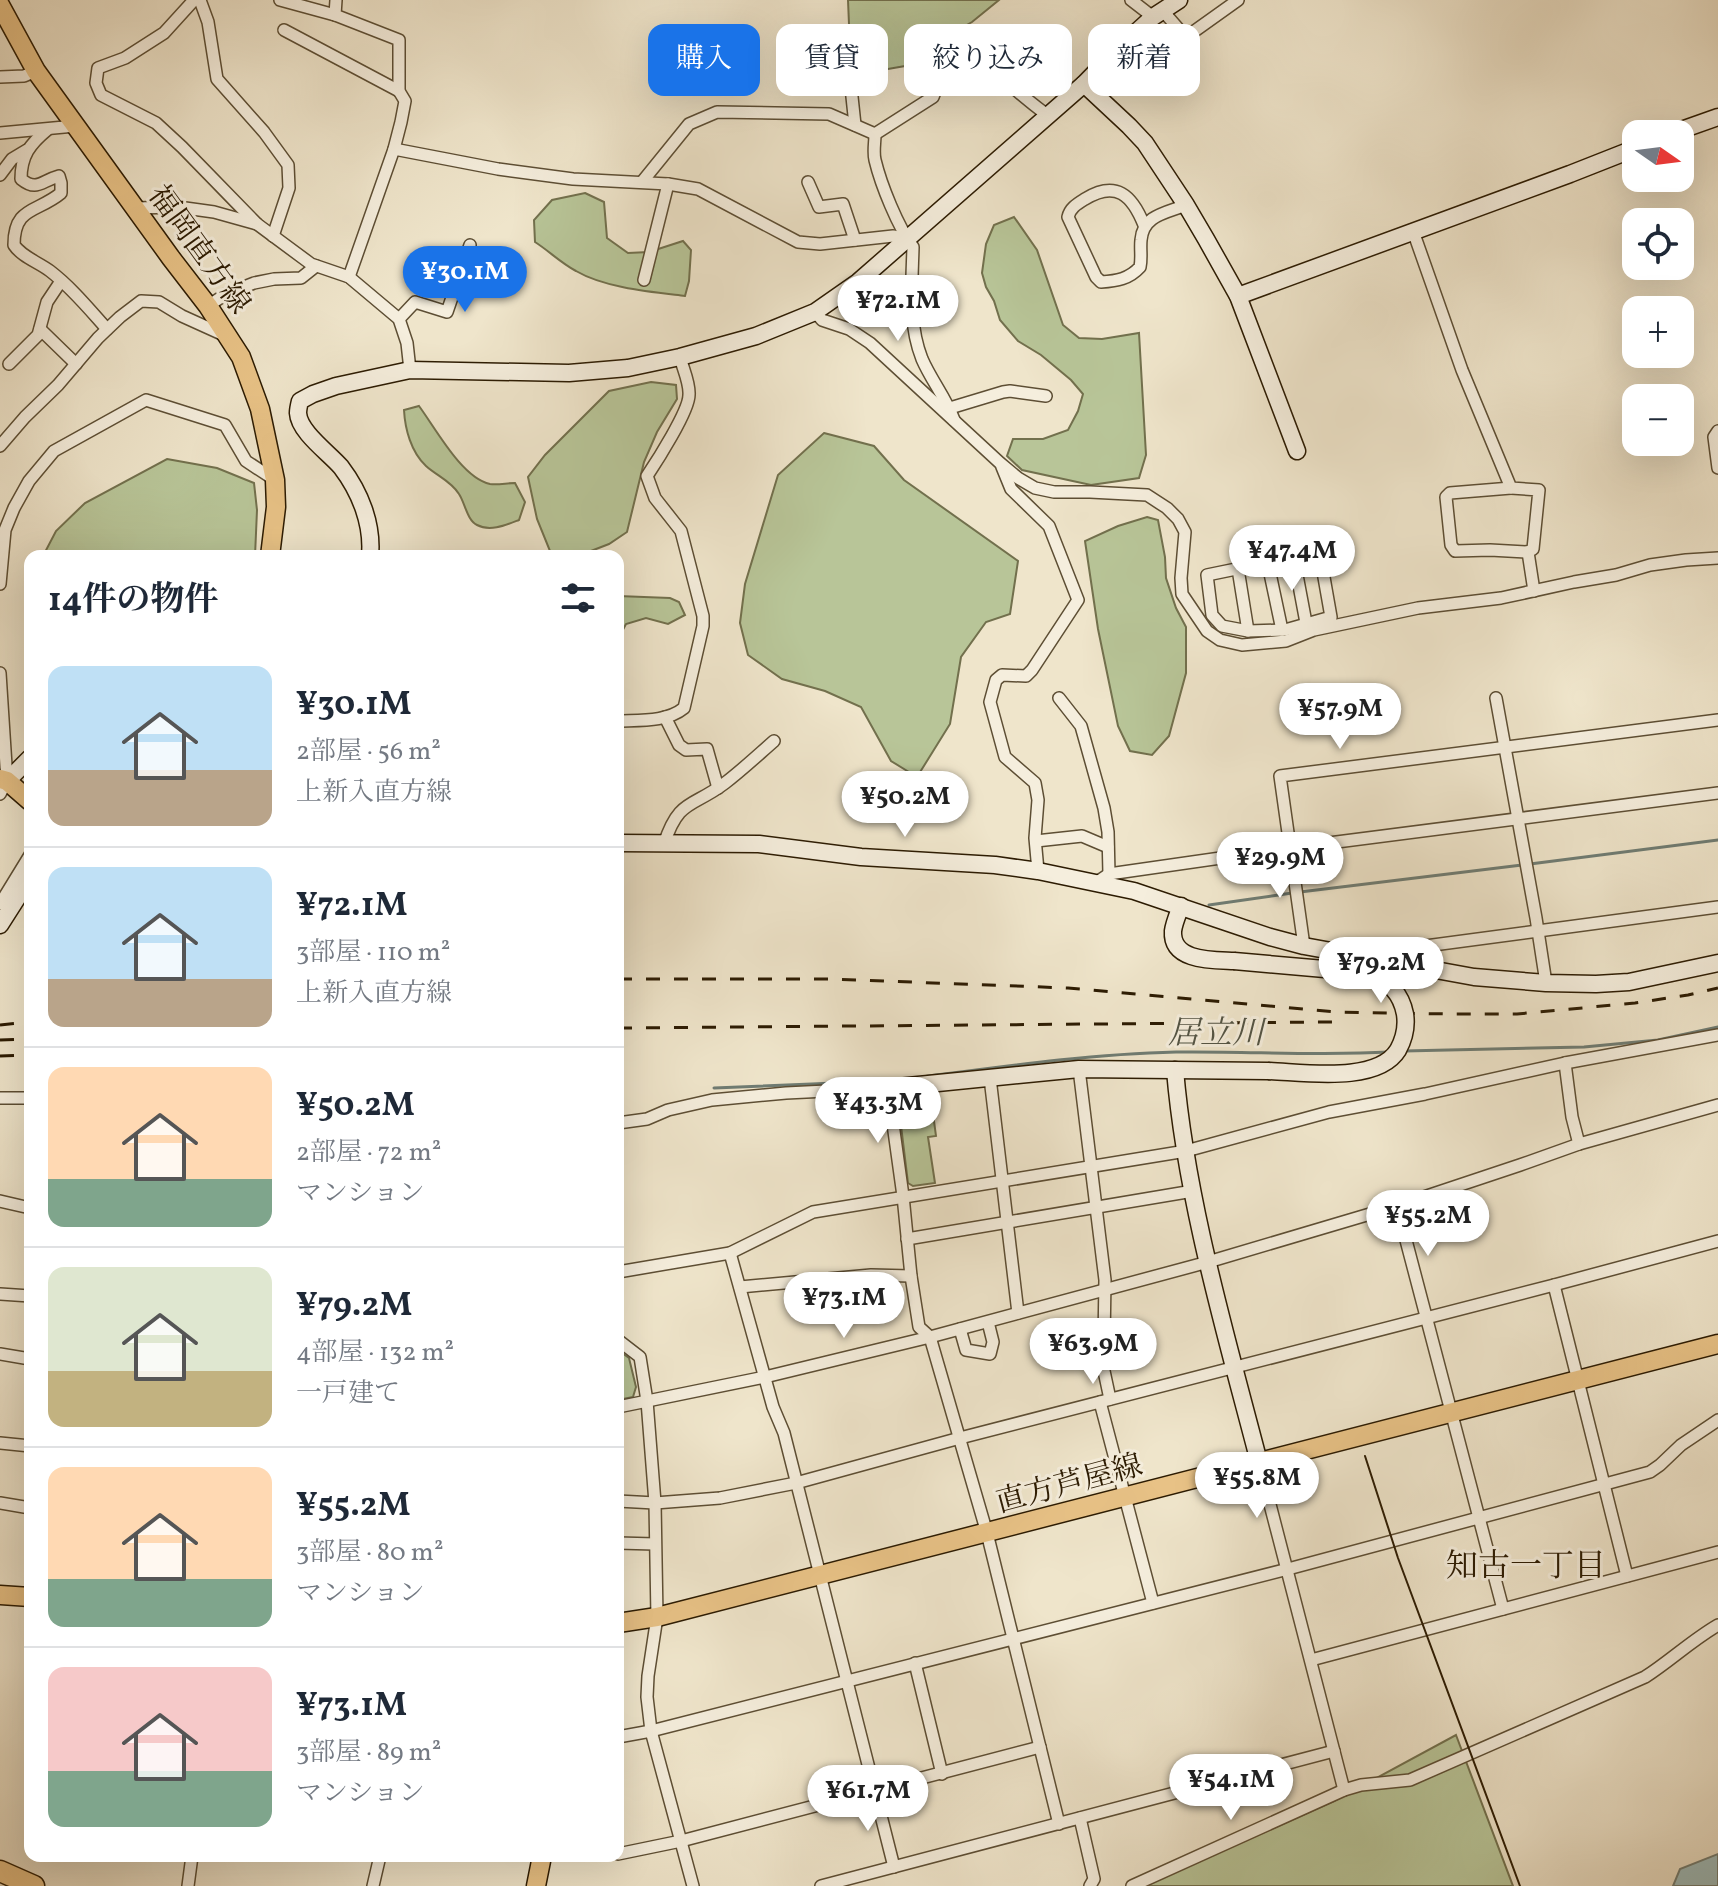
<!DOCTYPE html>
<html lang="ja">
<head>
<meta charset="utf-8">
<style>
	:root { --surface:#fff; --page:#f6f6f7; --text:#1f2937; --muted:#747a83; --line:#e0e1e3; --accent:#1a73e8 }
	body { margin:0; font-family:Vollkorn,"Noto Serif JP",serif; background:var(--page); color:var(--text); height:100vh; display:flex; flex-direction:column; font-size:30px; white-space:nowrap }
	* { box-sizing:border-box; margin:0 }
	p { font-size:26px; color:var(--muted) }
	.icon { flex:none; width:44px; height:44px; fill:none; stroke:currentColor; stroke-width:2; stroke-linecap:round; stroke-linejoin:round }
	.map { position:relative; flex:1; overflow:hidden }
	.sheet { position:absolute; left:24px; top:550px; width:600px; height:1312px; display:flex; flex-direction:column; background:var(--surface); border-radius:16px; box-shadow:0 8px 32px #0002 }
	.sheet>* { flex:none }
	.guide { position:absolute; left:648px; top:24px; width:760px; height:72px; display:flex; gap:16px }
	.needle { width:52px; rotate:104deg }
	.fabs { position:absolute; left:1622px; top:120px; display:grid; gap:16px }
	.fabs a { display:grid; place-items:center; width:72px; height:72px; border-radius:16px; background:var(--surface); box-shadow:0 8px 32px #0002; font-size:40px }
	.price { position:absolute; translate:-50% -68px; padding:0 18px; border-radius:28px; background:#fff; color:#222; font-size:26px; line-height:52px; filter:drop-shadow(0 2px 4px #0008) }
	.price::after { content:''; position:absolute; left:50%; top:48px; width:24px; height:18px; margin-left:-12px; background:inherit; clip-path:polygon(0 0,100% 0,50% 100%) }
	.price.current { background:var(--accent); color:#fff }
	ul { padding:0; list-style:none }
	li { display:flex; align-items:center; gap:24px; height:200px; padding:0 24px }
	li+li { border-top:2px solid var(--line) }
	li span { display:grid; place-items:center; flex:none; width:224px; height:160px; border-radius:16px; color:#555 }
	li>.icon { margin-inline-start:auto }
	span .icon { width:96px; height:96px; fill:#fffc; stroke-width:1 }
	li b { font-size:34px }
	h2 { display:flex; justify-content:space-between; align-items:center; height:96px; padding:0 24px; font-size:34px }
	.chip { padding:0 28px; border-radius:16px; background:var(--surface); box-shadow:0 8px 32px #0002; font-size:28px; line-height:72px }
	.chip.current { background:var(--accent); color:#fff }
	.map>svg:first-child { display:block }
	.green { fill:#b8c598; stroke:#72704d; stroke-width:2 }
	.water { fill:#9cbdbe; stroke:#6f7c73; stroke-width:2 }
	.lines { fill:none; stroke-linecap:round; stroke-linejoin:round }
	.stream { stroke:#6f7c73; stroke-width:3 }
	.street-casing { stroke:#5d4e34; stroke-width:14 }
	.secondary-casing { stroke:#2c1b02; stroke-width:19 }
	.primary-casing { stroke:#2c1b02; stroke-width:21 }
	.highway-casing { stroke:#2c1b02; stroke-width:23 }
	.street { stroke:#f5eedd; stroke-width:11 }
	.secondary { stroke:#f5eedd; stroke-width:16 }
	.primary { stroke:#e8c286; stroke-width:18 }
	.highway { stroke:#e8c286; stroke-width:20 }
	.tram { stroke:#2c1b02; stroke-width:2 }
	.rail { stroke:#2c1b02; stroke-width:3; stroke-dasharray:14 14; stroke-linecap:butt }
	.secondary-bridge-casing { stroke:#2c1b02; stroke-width:19; stroke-linecap:butt }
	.secondary-bridge { stroke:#f5eedd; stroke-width:16 }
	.labels { text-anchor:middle; stroke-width:6; stroke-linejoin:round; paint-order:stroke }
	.street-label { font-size:30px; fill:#2c1b02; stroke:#f5eedd }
	.water-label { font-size:32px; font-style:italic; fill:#535444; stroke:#f5eedd }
	.neighbourhood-label { font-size:32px; fill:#2c1b02; stroke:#f5eedd }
</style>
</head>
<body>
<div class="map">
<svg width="1718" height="1886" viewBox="0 0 1718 1886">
	<rect width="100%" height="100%" fill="#efe5cb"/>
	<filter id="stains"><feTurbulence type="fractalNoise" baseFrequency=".0025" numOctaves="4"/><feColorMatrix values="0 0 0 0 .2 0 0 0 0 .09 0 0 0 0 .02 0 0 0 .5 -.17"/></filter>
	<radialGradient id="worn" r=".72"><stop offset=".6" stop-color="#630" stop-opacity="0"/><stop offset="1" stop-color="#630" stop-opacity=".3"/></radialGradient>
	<g class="green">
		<path d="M 848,0 L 999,0 L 972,22 L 933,44 L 905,66 L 888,69 L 864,64 L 850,48 Z"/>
		<path d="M 585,193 L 604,202 L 607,238 L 628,253 L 649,252 L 683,241 L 691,250 L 689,281 L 685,296 C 652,292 605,288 576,271 C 561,263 549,251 535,242 L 534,220 L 552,200 Z"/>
		<path d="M 1014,217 L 1037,250 L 1063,325 L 1079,338 L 1102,339 L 1139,333 L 1146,455 L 1139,478 L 1091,485 L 1022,470 L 1007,456 L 1013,439 L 1043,439 L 1068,430 L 1078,411 L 1083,394 L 1071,380 L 1041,355 L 1018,341 L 1000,320 L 994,301 L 986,287 L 982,273 L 986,244 L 994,225 Z"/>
		<path d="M 651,382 L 676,385 L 677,399 L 657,432 L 644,462 L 627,532 L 609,544 L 578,556 L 552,556 L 537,519 L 528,477 L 545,455 L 609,391 Z"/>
		<path d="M 419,406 C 436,429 462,478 490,484 C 498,485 507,483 515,483 L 525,502 L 519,520 C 506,525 490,532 477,525 C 467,520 465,503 459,494 C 451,481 437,476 426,466 C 411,452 405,429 404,410 Z"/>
		<path d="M 824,433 L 874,446 L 904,480 L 1018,561 L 1010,614 L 986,622 L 961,657 L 950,724 L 917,777 L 891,761 L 861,707 L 825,691 L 782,679 L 748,655 L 740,623 L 745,584 L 778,475 Z"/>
		<path d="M 167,459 L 217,468 L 254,483 L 257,510 L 255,556 L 43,556 L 56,531 L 85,503 Z"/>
		<path d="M 1147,517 L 1158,520 L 1165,557 L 1166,578 L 1176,608 L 1186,627 L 1186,673 L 1169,736 L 1152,755 L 1130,751 L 1118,726 L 1098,629 L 1085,541 L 1118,526 Z"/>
		<path d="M 618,596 L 670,598 L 679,602 L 685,615 L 668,624 L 646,618 L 626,624 L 618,639 Z"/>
		<path d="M 931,1099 L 936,1136 L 928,1137 L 935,1183 L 913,1186 L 908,1183 L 899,1109 L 904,1102 Z"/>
		<path d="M 618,1350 L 629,1358 L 636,1387 L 633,1397 L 618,1400 Z"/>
		<path d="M 1456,1735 L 1513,1886 L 1144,1886 L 1334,1801 Z"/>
	</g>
	<path class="water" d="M 1718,1854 L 1718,1886 L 1673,1886 L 1680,1869 Z"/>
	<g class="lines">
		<g class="stream">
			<path d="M 1530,864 L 1718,840"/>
			<path d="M 1300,892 L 1522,865"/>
			<path d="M 1209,905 L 1292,893"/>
			<path d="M 1404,1051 L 1584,1047 L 1658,1040 L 1718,1027"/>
			<path d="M 922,1077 C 1006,1066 1091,1054 1176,1052 C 1247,1051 1318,1056 1389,1052"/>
			<path d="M 714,1088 L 886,1081"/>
		</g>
		<defs>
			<g id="street">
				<path d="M 194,0 L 164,33 L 125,58 L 98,68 L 96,83 L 101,95 L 156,123 L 182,147 L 257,224 L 311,264 L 349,277 L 399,319 L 407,343 L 410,370"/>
				<path d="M 200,0 L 208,22 L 217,79 L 264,132 L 288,165 L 289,188 L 273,236"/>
				<path d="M 280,0 L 335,15"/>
				<path d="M 336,0 L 335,15 L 399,40 L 399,91 L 405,101 L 401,122 L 394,149 L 349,277"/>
				<path d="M 1131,0 L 1153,17"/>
				<path d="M 1163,11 L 1183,34 L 1189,35 L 1238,0"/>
				<path d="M 284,30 L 399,91"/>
				<path d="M 853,31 L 856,65 L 850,78 L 855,125"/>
				<path d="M 0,77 L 24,76 L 36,71"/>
				<path d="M 47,130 C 30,144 21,156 21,179 C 37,192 41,181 59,176 L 61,183 L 61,193 C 37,213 14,206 14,245 C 22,257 38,262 50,271 C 71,287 89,309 107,329"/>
				<path d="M 0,133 L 75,126"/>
				<path d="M 875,134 C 875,143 873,152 875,160 C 881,185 898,227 913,247 C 912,284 908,324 922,359 C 931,380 946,398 954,420"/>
				<path d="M 875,134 L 933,97 L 938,84 L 946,74 L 978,56 L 982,56 C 1001,79 1023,97 1047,115"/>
				<path d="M 394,149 L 498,169 L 573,179 L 668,184 L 698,189 L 798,242 L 820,244 L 893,236 L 907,239"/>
				<path d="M 0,175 L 12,159 L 27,150"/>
				<path d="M 642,182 L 689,124 L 717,112 L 829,114 L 875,134"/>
				<path d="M 808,182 L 819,207 L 843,204 L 855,240"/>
				<path d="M 136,208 L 178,207 L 214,212 L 257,224"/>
				<path d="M 1144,225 C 1132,195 1116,180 1085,199 C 1077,204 1070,208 1068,217 L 1096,277 L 1101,282 C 1117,281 1129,279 1140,267 C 1142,258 1140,249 1141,240 C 1143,215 1166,213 1186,205"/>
				<path d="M 1413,231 L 1462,370 L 1511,488 L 1539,490 L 1533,549 L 1528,552 L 1534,591"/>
				<path d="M 644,280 L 668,184"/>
				<path d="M 208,306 L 226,294 L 254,283 L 274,279 L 301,278 L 316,266"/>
				<path d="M 815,312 L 822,320 L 849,329 L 870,343 L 1000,463 L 1018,478 L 1035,488 L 1054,492 L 1090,492 L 1147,495 L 1167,508 L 1178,519 L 1185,532 L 1181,578 L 1182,594 L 1207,631 L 1220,640 L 1242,645 L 1286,641 L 1314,630 L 1418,608 L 1501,598 L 1574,582 L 1616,575 L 1650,565 L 1686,560 L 1718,558"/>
				<path d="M 399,319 L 415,302 L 447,312 L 470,245"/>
				<path d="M 40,329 L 76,364"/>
				<path d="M 9,364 L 38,335 L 47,302 L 61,281"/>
				<path d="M 950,408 L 1003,392 L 1010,391 L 1046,396"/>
				<path d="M 1718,431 L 1714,437 L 1718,468"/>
				<path d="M 0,446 L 25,417 L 58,385 L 98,338 L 120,317 L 141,301 L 159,302 L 182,316 L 224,335"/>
				<path d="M 1002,467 L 1011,489 L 1049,526 L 1078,600 L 1032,670 L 1026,676 L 1002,675 L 996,680 L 990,702 L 1005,757 L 1035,783 L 1038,800 L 1035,838 L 1038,871"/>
				<path d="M 1511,488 L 1450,493 L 1446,497 L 1451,545 L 1455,551 L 1490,550 L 1528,552"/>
				<path d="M 1309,554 L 1322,566 L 1331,617 L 1285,630 L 1248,631 L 1222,626 L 1212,615 L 1207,575 Z"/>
				<path d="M 1294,559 L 1307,628"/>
				<path d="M 1268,564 L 1282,630"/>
				<path d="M 1238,569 L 1248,631"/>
				<path d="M 0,584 L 5,530 L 14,508 L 29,481 L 54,451 L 146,400 L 225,425 L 246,461 L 275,480"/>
				<path d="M 0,673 L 7,781 L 0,794"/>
				<path d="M 1059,698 L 1081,726 L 1104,808 L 1108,832 L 1109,874"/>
				<path d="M 1496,698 L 1536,918 L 1546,983"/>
				<path d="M 665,717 L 679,745 L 686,750 L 707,749 L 718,788"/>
				<path d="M 618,721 C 640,720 667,722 684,708 L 703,626 L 703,616 L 681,531 L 655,498 L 647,476 C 657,461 689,411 689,395 C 690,383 683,369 680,357"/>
				<path d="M 1036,841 L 1082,836 L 1108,847"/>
				<path d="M 664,844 C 679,798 692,808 725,783 C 742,770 758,755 774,741"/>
				<path d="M 1097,882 L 1109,874 L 1290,848 L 1718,793"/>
				<path d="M 0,904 L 30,855"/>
				<path d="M 1304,946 L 1280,776 L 1718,720"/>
				<path d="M 1372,957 L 1388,951 L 1718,907"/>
				<path d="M 1565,1063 L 1572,1117 L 1579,1144"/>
				<path d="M 1079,1069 L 1105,1280 L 1104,1341 L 1101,1357 L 1110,1399"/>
				<path d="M 990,1078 L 1018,1313"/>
				<path d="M 0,1098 L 30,1098"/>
				<path d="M 618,1123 L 647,1119 L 668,1110 L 712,1100 L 786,1093 L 888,1088 L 903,1196 L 911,1276 L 919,1327 L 930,1337 L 987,1533 L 1059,1824"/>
				<path d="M 0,1201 L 30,1208"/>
				<path d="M 1397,1206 L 1503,1609"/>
				<path d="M 907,1239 L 1193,1191"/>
				<path d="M 730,1253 L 773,1407 L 784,1433 L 894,1867"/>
				<path d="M 618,1272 L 730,1253 L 813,1212 L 1186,1151 L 1329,1112 L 1425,1094 L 1565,1063 L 1718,1035"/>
				<path d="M 1554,1285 L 1627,1576"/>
				<path d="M 740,1287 L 871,1275 L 911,1276"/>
				<path d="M 0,1294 L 30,1296"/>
				<path d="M 960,1329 L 966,1350 L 990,1354 L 993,1342 L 988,1322"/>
				<path d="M 618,1340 L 640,1357 L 647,1401 L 655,1503 L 657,1617 L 648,1676 L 647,1697 L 651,1731 L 693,1886"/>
				<path d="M 0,1354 L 30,1359"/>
				<path d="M 1100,1402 L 1153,1603"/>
				<path d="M 618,1407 L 765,1377 L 930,1337 L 1208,1262 L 1397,1206 L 1520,1165 L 1579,1144 L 1718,1105"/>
				<path d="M 0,1443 L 30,1446"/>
				<path d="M 1259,1462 L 1344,1790"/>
				<path d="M 618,1501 L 655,1503 L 720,1498 L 796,1483 L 960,1438 L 1554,1285 L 1718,1241"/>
				<path d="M 0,1503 L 30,1508"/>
				<path d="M 618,1543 L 655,1544"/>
				<path d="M 1311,1660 L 1718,1552"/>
				<path d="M 915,1663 L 942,1774"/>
				<path d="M 618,1737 L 651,1731 L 1288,1569 L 1650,1472 L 1660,1465 L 1681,1445 L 1718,1420"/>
				<path d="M 1080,1818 L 1094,1879 L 1090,1886"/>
				<path d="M 618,1854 L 681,1841 L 1040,1747"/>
				<path d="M 188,1886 L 192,1856"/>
				<path d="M 373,1886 L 380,1856"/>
				<path d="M 821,1886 L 1334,1751"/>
				<path d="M 1132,1886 L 1344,1790 L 1361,1785 L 1410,1780 L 1645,1677 C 1670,1661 1692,1640 1718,1625"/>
			</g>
			<g id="secondary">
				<path d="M 1084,84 L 1129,126 L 1145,143 L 1186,205 L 1206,239 L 1238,296 L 1297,451"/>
				<path d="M 1670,134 L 1718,117"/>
				<path d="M 1238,296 L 1570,174 L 1636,148"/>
				<path d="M 370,556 C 373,524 360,492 341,467 C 329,453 299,432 298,413 C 298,409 299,405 300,401 L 313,394 L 336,386 L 410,370 L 569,373 L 628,368 L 680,357 L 756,336 L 815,312 L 858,282 L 1084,84 L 1121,46 L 1153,17 L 1179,0"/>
				<path d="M 7,781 L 30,758"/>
				<path d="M 618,843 L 759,844 L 861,857 L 995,865 L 1038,871 L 1134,891 L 1270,937 L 1304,946 L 1474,977 L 1546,983 L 1596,984 L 1629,982 L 1718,963"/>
				<path d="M 1181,906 C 1178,914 1174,923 1173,931 C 1171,962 1214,960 1234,961"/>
				<path d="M 0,925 L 30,878"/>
				<path d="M 1175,1070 C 1186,1200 1226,1335 1259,1462"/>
				<path d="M 888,1088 L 1079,1069 L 1268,1071"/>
			</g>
			<g id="primary">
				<path d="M 0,5 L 36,71 L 171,258 L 208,306 L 241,357 L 260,409 L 275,480 L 276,507 L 270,556"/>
				<path d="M 0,779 L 7,781 L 30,801"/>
				<path d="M 0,1595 L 30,1597"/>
				<path d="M 618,1623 L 657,1617 L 1718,1344"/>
				<path d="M 536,1886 L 542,1856"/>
			</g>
			<path id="highway" d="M 0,1871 L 34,1886"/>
		</defs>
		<use href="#street" class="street-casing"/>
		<use href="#secondary" class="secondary-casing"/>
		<use href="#primary" class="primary-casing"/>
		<use href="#highway" class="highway-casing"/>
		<use href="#street" class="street"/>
		<use href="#secondary" class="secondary"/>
		<use href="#primary" class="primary"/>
		<use href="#highway" class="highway"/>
		<path class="tram" d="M 1365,1456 L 1398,1558 L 1520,1886"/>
		<g class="rail">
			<path d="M 618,979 L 830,979 L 1068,988 L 1336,1012 L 1450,1014 L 1517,1014 L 1635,1003 L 1688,995 L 1718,988"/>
			<path d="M 0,1025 L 30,1022"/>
			<path d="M 618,1028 L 1332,1022"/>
			<path d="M 0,1040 L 30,1039"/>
			<path d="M 0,1056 L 30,1055"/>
		</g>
		<defs>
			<path id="secondary-bridge" d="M 1234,961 L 1370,973 C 1389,982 1401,993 1405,1014 C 1407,1027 1404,1039 1398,1050 C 1377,1084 1303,1072 1268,1071"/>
		</defs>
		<use href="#secondary-bridge" class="secondary-bridge-casing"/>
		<use href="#secondary-bridge" class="secondary-bridge"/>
	</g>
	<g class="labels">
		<g class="street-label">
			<text transform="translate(200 249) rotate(54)" y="10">福岡直方線</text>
			<text transform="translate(1069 1483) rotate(-15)" y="10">直方芦屋線</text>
		</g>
		<g class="water-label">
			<text x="1216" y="1043">居立川</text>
		</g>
		<g class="neighbourhood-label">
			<text x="1526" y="1576">知古一丁目</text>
		</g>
	</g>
	<rect width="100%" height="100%" filter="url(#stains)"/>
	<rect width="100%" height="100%" fill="url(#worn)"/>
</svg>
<div class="fabs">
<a><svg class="needle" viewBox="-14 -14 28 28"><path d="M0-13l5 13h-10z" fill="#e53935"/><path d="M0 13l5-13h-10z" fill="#747a83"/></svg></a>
<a><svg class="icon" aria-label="locate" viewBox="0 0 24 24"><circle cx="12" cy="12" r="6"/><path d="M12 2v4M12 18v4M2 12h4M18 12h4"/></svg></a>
<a>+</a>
<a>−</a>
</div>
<b class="price current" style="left:465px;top:314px">¥30.1M</b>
<b class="price" style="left:898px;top:343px">¥72.1M</b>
<b class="price" style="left:1292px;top:593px">¥47.4M</b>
<b class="price" style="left:1340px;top:751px">¥57.9M</b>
<b class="price" style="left:905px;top:839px">¥50.2M</b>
<b class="price" style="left:1280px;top:900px">¥29.9M</b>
<b class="price" style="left:1381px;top:1005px">¥79.2M</b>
<b class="price" style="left:878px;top:1145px">¥43.3M</b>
<b class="price" style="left:1428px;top:1258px">¥55.2M</b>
<b class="price" style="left:844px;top:1340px">¥73.1M</b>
<b class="price" style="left:1093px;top:1386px">¥63.9M</b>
<b class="price" style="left:1257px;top:1520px">¥55.8M</b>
<b class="price" style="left:1231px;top:1822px">¥54.1M</b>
<b class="price" style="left:868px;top:1833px">¥61.7M</b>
<div class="guide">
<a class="chip current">購入</a>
<a class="chip">賃貸</a>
<a class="chip">絞り込み</a>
<a class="chip">新着</a>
</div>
<section class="sheet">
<h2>14件の物件<svg class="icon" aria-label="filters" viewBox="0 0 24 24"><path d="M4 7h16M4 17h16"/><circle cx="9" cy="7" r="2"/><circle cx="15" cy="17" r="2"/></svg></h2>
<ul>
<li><span style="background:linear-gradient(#bfe0f5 65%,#b9a48a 0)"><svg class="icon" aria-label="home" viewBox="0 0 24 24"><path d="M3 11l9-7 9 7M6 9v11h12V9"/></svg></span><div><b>¥30.1M</b><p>2部屋 · 56 m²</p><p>上新入直方線</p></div></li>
<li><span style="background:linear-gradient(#bfe0f5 70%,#b9a48a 0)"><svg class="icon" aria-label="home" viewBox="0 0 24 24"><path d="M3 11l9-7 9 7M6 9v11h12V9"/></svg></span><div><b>¥72.1M</b><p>3部屋 · 110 m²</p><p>上新入直方線</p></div></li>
<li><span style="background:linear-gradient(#ffd9b3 70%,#7fa58c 0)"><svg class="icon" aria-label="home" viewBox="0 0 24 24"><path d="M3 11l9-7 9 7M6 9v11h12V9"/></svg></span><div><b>¥50.2M</b><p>2部屋 · 72 m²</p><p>マンション</p></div></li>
<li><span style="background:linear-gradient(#dfe7d0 65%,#c2b280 0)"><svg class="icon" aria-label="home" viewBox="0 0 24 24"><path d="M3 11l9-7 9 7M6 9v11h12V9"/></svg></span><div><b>¥79.2M</b><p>4部屋 · 132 m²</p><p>一戸建て</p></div></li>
<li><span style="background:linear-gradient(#ffd9b3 70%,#7fa58c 0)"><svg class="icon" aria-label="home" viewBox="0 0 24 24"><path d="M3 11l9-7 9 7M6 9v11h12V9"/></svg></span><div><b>¥55.2M</b><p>3部屋 · 80 m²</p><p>マンション</p></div></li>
<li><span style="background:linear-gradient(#f6c9c9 65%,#7fa58c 0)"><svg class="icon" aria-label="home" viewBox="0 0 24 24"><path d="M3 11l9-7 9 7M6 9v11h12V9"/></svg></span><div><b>¥73.1M</b><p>3部屋 · 89 m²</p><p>マンション</p></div></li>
</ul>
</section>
</div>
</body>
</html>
